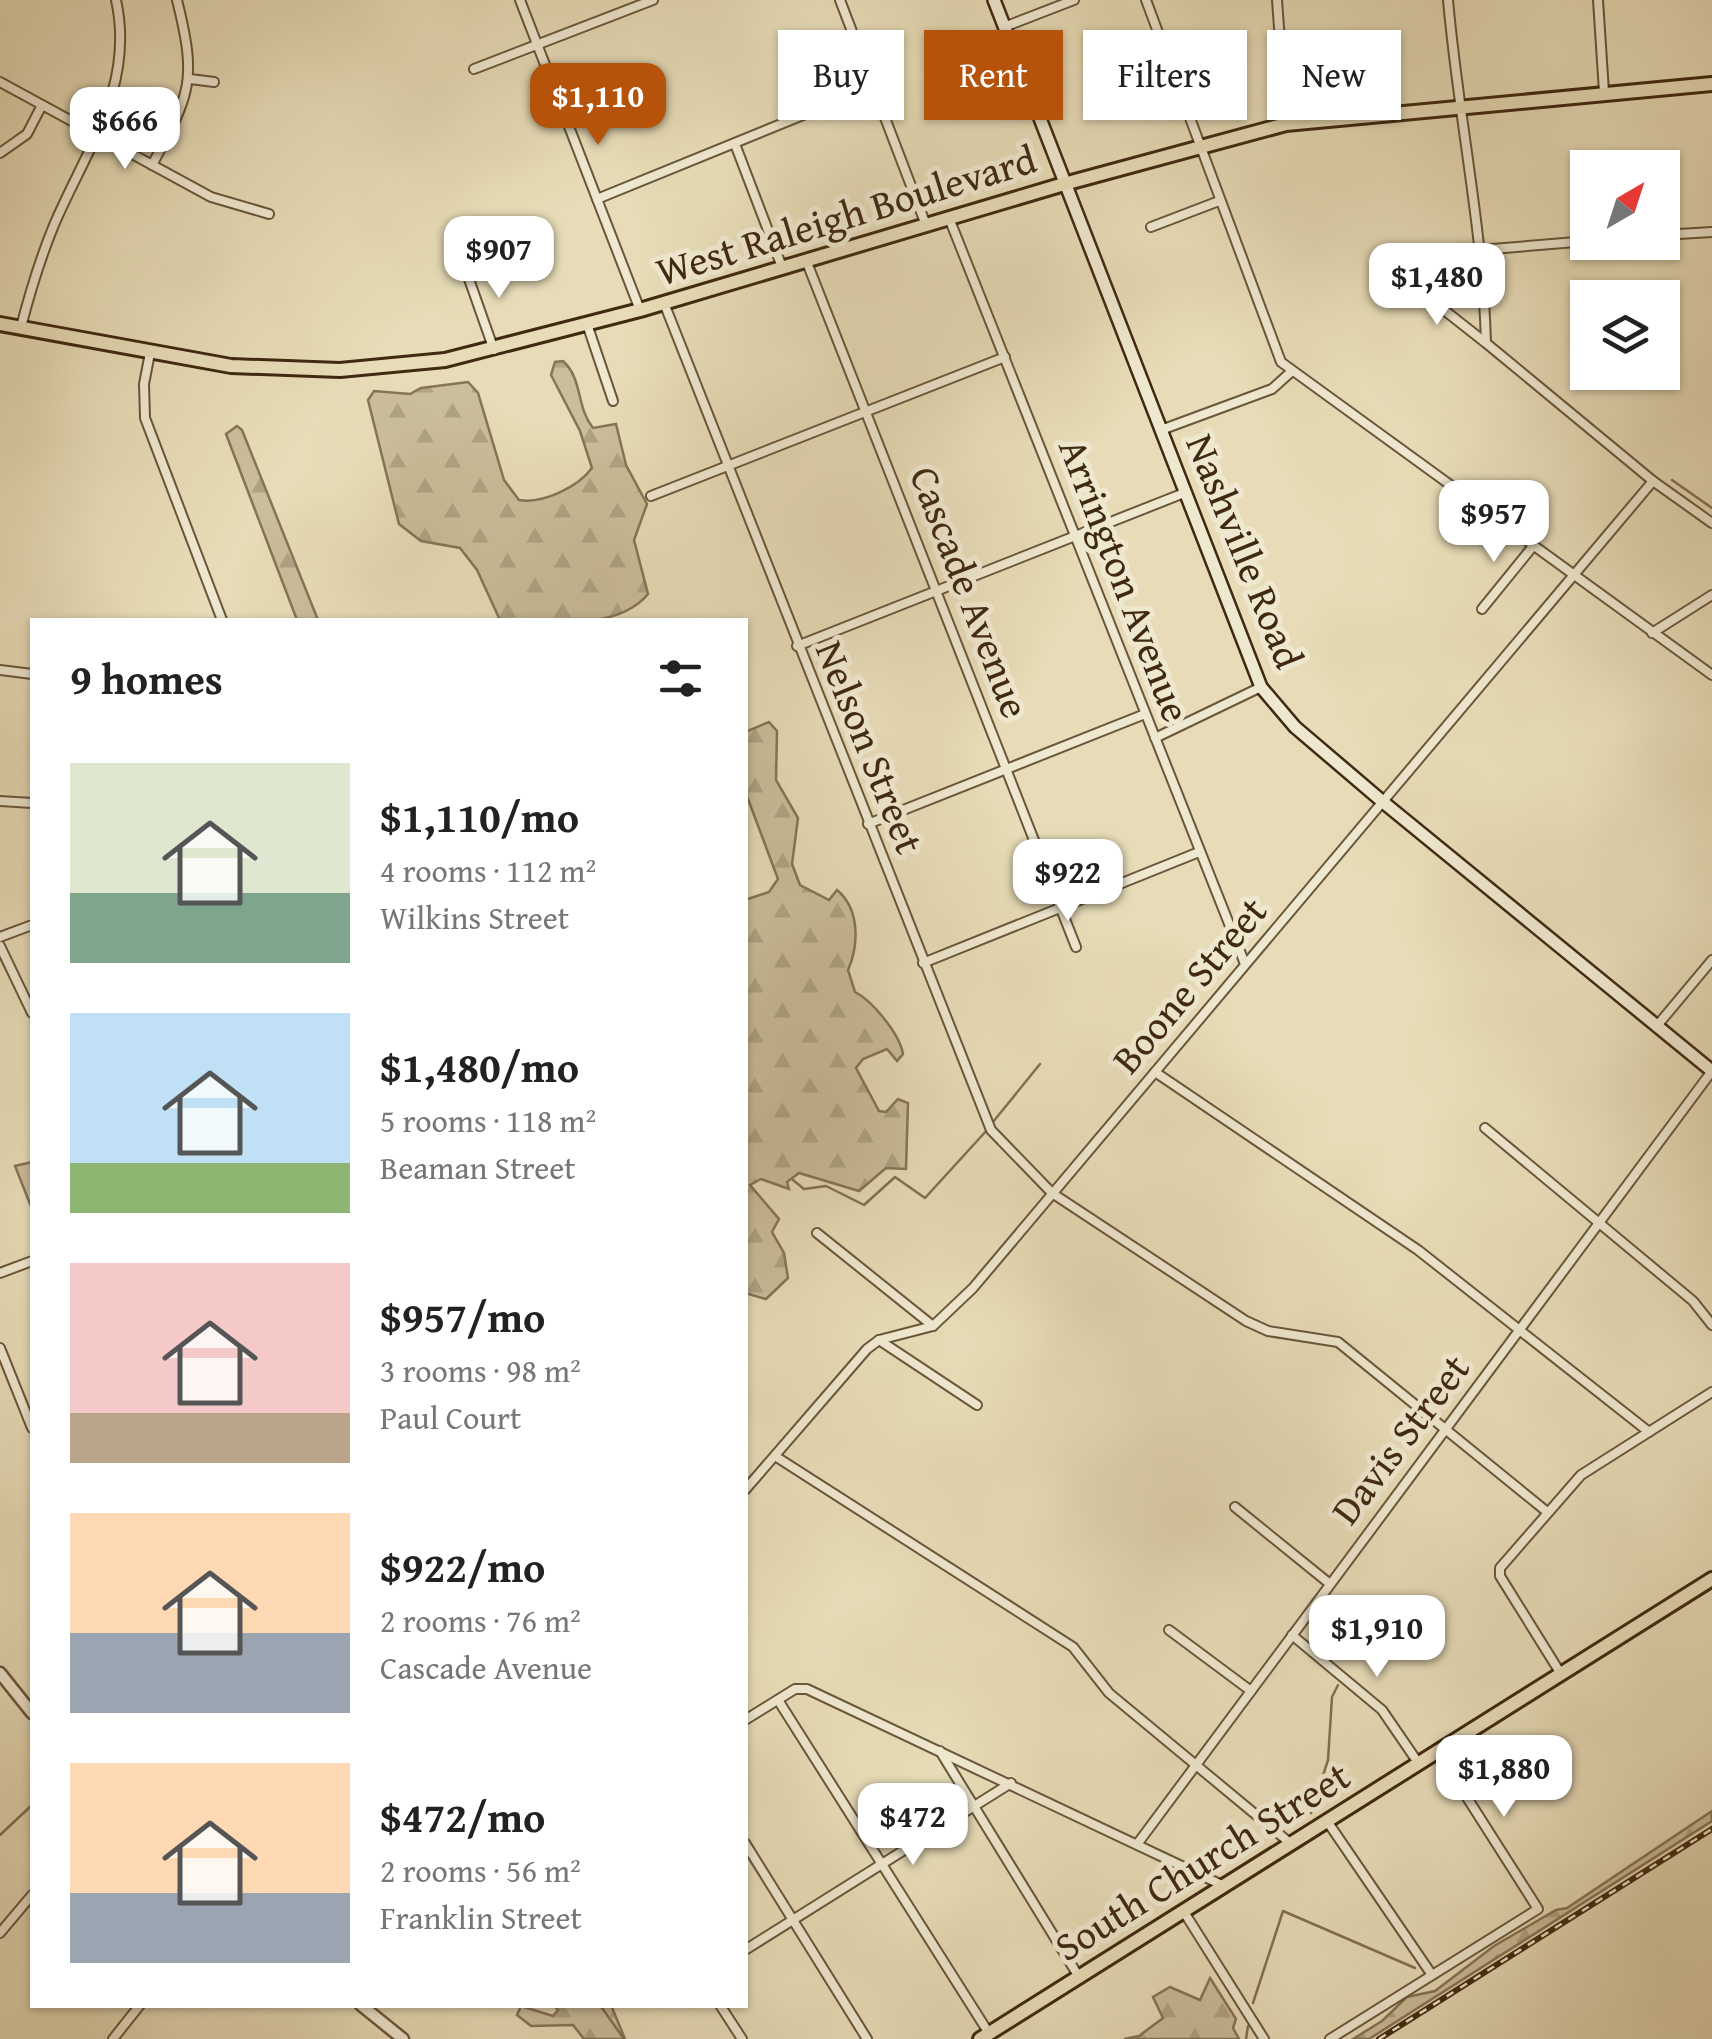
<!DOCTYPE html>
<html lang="en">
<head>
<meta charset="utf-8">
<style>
	:root { --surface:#fff; --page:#f6f6f6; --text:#222; --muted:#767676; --accent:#b45309 }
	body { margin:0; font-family:"Gentium Book Plus",serif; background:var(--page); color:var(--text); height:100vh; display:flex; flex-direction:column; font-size:38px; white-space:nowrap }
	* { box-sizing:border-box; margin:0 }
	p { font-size:32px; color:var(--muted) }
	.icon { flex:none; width:55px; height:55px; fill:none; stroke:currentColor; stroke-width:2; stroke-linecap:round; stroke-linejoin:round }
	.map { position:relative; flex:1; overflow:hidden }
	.sheet { position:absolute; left:30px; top:618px; width:718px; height:1390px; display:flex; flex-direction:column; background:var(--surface); border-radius:0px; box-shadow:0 2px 8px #0004 }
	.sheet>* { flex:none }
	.hud { position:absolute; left:778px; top:30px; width:782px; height:90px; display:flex; gap:20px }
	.needle { width:65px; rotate:39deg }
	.controls { position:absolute; left:1570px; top:150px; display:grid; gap:20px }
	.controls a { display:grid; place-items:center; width:110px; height:110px; border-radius:0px; background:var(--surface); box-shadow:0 2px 8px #0004; font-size:50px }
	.price { position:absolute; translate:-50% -85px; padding:0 22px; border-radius:20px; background:#fff; color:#222; font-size:32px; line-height:65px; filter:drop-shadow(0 2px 5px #0008) }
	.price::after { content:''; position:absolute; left:50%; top:60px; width:30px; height:22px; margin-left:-15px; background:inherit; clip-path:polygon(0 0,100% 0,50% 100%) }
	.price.current { background:var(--accent); color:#fff }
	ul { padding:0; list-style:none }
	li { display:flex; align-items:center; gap:30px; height:250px; padding:0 40px }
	li span { display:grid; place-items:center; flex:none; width:280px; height:200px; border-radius:0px; color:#555 }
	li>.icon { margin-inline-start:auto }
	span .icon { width:120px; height:120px; fill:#fffc; stroke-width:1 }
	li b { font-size:42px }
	h2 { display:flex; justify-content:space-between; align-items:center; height:120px; padding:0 40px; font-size:42px }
	.tag { padding:0 35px; border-radius:0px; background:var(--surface); box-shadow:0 2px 8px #0004; font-size:35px; line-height:90px }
	.tag.current { background:var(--accent); color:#fff }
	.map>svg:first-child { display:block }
	.forest { fill:url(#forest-firs); stroke:#867456; stroke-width:2.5 }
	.park { fill:url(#park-crowns); stroke:#867456; stroke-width:2.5 }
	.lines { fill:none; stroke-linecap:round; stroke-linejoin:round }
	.stream { stroke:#827053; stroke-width:2.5 }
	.minor-casing { stroke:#6a563a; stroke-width:12 }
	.tertiary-casing { stroke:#6a563a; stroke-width:15 }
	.secondary-casing { stroke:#402911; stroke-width:16 }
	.primary-casing { stroke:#402911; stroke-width:18 }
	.minor { stroke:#efe8d0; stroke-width:8 }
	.tertiary { stroke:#efe8d0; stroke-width:10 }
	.secondary { stroke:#efe8d0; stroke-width:11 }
	.primary { stroke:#e7dcb7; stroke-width:12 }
	.rail-casing { stroke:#402911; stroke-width:6 }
	.rail { stroke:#efe8d0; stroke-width:2.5; stroke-dasharray:8; stroke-linecap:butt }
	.labels { text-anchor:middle; stroke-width:10; stroke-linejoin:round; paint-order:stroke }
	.street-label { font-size:40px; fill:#402911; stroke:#efe8d0 }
</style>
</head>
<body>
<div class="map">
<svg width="1712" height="2039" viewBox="0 0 1712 2039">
	<defs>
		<pattern id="forest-firs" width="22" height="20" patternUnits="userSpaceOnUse" patternTransform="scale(2.5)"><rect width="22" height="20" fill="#cbbe9b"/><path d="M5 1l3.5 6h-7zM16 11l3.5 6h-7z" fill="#afa384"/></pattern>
		<pattern id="park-crowns" width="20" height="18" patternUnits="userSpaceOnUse" patternTransform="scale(2.5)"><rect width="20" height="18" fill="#cbbe9b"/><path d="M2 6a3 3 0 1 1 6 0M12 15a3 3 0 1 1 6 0" fill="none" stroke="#afa384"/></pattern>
	</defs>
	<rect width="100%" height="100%" fill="#e7dcb7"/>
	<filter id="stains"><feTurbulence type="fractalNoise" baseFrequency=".002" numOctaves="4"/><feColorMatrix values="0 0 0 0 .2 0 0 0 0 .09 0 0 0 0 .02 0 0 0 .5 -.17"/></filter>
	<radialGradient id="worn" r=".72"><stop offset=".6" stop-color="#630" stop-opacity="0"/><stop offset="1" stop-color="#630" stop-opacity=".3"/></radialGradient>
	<g class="forest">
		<path d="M 563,361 C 583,379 576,407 593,428 L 616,424 L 626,465 L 647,504 L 634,540 L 648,594 C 616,633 545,620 500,620 L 477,570 L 460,548 L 421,541 L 399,524 L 368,400 L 374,391 L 410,394 L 421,388 L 468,382 L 478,393 L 504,480 L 519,500 C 543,504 578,487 592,468 L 580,431 L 551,375 L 555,362 Z"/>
		<path d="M 237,426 L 242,430 L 318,620 L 297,620 L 226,434 Z"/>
		<path d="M 769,722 L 777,731 L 776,780 L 798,818 L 792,864 L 800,885 L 829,900 L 837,890 C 860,909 859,945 848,970 L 855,992 C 873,1001 900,1035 903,1054 L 897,1061 L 887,1049 L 863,1059 L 856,1068 L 879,1111 L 886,1112 L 898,1099 L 908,1103 L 906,1169 L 886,1168 L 859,1191 L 799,1173 L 787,1182 L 789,1189 L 761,1179 L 750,1185 L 779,1219 L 772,1232 L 784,1253 L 788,1278 L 766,1299 L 745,1293 L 745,900 L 769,892 L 778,879 L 745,791 L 745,732 Z"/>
		<path d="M 1712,1811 L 1712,1821 L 1369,2039 L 1353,2039 L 1382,2021 L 1407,1997 L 1435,1991 L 1494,1946 L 1556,1910 L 1567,1908 Z"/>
		<path d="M 1210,1978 L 1236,2019 L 1233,2028 L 1239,2039 L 1124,2039 L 1139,2036 L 1163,2018 L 1153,1997 L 1170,1987 L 1200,2000 Z"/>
		<path d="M 554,2005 L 611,2005 L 625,2039 L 584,2039 L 573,2025 L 531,2026 L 517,2015 L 521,2006 L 553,2016 L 558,2010 Z"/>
	</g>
	<path class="park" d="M 32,1162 L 32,1209 L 15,1166 Z"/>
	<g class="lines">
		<g class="stream">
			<path d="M 1672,480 L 1712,508"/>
			<path d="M 993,1122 L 1040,1064"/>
			<path d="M 793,1180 L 804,1189 L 826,1186 L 864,1205 L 895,1177 L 925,1198 L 988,1129"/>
			<path d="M 1311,1813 L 1328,1760 L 1332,1697 L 1338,1685"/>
			<path d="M 0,1835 L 32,1805"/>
			<path d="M 1253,2003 L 1283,1911 L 1415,1968"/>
			<path d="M 600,2005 L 624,2039"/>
			<path d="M 1246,2039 L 1248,2026"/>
		</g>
		<defs>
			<g id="minor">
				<path d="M 520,0 L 640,310"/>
				<path d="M 840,0 L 926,225"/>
				<path d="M 1146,0 L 1281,362 L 1712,675"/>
				<path d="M 1277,0 L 1286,124"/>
				<path d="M 1448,0 C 1458,115 1483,228 1486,343 L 1653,481 L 1712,523"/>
				<path d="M 1598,0 L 1604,92"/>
				<path d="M 1004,27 L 1074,0"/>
				<path d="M 474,69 L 653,0"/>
				<path d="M 190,79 L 214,82"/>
				<path d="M 0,82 L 211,197 L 269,214"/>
				<path d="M 735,144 L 782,267"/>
				<path d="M 0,153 L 27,134 L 42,105"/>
				<path d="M 152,165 C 191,93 197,81 177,0"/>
				<path d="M 597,199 L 872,87"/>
				<path d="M 949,218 L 1245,964"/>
				<path d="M 1151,227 L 1219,201"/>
				<path d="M 1662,235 L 1712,232"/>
				<path d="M 1480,250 L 1588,241"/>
				<path d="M 806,260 L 1076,947"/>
				<path d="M 464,265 L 494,350"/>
				<path d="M 1411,284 L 1486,343"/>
				<path d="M 664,303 L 991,1130 L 1052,1193 L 1246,1321 L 1268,1331 L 1338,1342 L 1546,1511"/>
				<path d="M 587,324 L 613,401"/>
				<path d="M 21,327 C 30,292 40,259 54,225 C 86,150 135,86 116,0"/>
				<path d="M 150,353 L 144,384 L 145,418 L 222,620"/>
				<path d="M 1161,430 L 1272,389 L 1292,371"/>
				<path d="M 651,496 L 1005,357"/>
				<path d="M 1482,609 L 1534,545"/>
				<path d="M 1652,633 L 1712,595"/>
				<path d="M 797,646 L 1184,493"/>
				<path d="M 0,670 L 32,674"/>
				<path d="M 1155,738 L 1261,687"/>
				<path d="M 0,801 L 32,803"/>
				<path d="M 868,824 L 1145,714"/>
				<path d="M 0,937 L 32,925"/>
				<path d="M 0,946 L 32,1013"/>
				<path d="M 923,963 L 1199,852"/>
				<path d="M 1656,1027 L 1712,960"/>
				<path d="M 1155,1072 L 1418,1250 L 1649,1432"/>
				<path d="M 1485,1128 L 1693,1301 L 1712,1325"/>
				<path d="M 817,1233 L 933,1326"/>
				<path d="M 0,1273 L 32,1261"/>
				<path d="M 879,1340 L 977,1405"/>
				<path d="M 0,1348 L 32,1428"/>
				<path d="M 775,1456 L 1073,1647 L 1109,1693 L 1290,1843"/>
				<path d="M 745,1490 L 867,1349 L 879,1340 L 933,1326 L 973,1288 L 1653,481"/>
				<path d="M 1235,1507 L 1330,1584"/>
				<path d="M 1169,1630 L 1251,1691"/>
				<path d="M 1292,1635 L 1382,1710 L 1419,1764"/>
				<path d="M 1561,1674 L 1500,1576 L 1500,1568 L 1581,1475 L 1712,1392"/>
				<path d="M 778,1700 L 990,2035"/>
				<path d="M 745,1720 L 795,1689 L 807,1689 L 1224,1886"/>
				<path d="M 940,1751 L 1079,1977"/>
				<path d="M 1327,1821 L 1432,1975"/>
				<path d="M 745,1843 L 867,2039"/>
				<path d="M 1138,1843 L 1712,1071"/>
				<path d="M 1184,1912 L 1264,2039"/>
				<path d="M 0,1933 L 32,1895"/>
				<path d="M 745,1950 L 1011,1783"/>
				<path d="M 720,2005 L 742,2039"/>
				<path d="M 113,2039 L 140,2005"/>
				<path d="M 1330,2039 L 1538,1909 L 1438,1752"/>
			</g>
			<g id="tertiary">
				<path d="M 0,1673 L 32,1713"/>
				<path d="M 361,2005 L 403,2039"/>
			</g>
			<path id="secondary" d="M 994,0 L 1261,687 L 1295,727 L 1383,802 L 1712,1071"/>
			<g id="primary">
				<path d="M 0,324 L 231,366 L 340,370 L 445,360 L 640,310 L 1064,184 L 1286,124 L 1712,84"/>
				<path d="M 980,2039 L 1712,1579"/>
			</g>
		</defs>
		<use href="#minor" class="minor-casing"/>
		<use href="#tertiary" class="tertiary-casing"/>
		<use href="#secondary" class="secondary-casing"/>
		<use href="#primary" class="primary-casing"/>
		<use href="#minor" class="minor"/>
		<use href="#tertiary" class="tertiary"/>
		<use href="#secondary" class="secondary"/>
		<use href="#primary" class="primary"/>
		<defs>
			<path id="rail" d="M 1379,2039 L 1712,1829"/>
		</defs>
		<use href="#rail" class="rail-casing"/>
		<use href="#rail" class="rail"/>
	</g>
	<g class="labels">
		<g class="street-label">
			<text transform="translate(846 215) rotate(-17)" y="14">West Raleigh Boulevard</text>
			<text transform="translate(1245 551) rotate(68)" y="14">Nashville Road</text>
			<text transform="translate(1125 580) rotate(69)" y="14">Arrington Avenue</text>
			<text transform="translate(970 592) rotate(69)" y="14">Cascade Avenue</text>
			<text transform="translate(870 747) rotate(68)" y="14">Nelson Street</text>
			<text transform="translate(1189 985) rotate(-50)" y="14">Boone Street</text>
			<text transform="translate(1400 1439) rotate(-53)" y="14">Davis Street</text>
			<text transform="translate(1202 1861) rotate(-32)" y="14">South Church Street</text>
		</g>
	</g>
	<rect width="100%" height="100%" filter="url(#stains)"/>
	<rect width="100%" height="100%" fill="url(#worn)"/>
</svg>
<div class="controls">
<a><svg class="needle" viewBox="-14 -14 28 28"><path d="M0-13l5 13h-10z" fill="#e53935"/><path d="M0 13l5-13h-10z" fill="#767676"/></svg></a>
<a><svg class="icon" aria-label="layers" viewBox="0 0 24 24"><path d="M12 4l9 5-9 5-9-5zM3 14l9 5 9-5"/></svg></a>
</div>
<b class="price current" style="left:598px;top:148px">$1,110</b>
<b class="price" style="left:125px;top:172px">$666</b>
<b class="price" style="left:499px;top:301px">$907</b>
<b class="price" style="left:1437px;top:328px">$1,480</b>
<b class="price" style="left:1494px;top:565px">$957</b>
<b class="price" style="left:1068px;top:924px">$922</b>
<b class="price" style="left:1377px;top:1680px">$1,910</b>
<b class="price" style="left:1504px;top:1820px">$1,880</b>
<b class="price" style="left:913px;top:1868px">$472</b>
<div class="hud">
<a class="tag">Buy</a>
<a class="tag current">Rent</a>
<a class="tag">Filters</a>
<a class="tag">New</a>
</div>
<section class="sheet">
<h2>9 homes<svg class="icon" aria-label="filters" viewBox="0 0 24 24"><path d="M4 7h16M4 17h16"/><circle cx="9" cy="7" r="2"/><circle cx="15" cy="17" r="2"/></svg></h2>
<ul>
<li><span style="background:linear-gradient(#dfe7d0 65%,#7fa58c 0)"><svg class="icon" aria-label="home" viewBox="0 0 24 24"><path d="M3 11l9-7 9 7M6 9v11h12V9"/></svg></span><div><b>$1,110/mo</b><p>4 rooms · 112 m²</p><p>Wilkins Street</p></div></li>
<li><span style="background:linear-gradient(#bfe0f5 75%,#8fb573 0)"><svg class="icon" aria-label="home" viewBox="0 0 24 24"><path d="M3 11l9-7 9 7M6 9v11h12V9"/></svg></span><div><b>$1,480/mo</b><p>5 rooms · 118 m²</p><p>Beaman Street</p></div></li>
<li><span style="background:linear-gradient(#f6c9c9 75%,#b9a48a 0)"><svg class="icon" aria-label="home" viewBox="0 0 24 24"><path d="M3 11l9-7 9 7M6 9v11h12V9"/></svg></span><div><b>$957/mo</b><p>3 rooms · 98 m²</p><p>Paul Court</p></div></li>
<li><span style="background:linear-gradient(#ffd9b3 60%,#9aa5b1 0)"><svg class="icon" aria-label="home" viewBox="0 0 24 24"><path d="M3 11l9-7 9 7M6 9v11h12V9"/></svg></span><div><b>$922/mo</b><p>2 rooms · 76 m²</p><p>Cascade Avenue</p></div></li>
<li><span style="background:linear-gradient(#ffd9b3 65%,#9aa5b1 0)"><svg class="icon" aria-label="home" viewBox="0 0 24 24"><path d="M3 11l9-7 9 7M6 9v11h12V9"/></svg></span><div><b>$472/mo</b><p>2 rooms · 56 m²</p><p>Franklin Street</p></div></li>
</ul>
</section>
</div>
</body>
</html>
